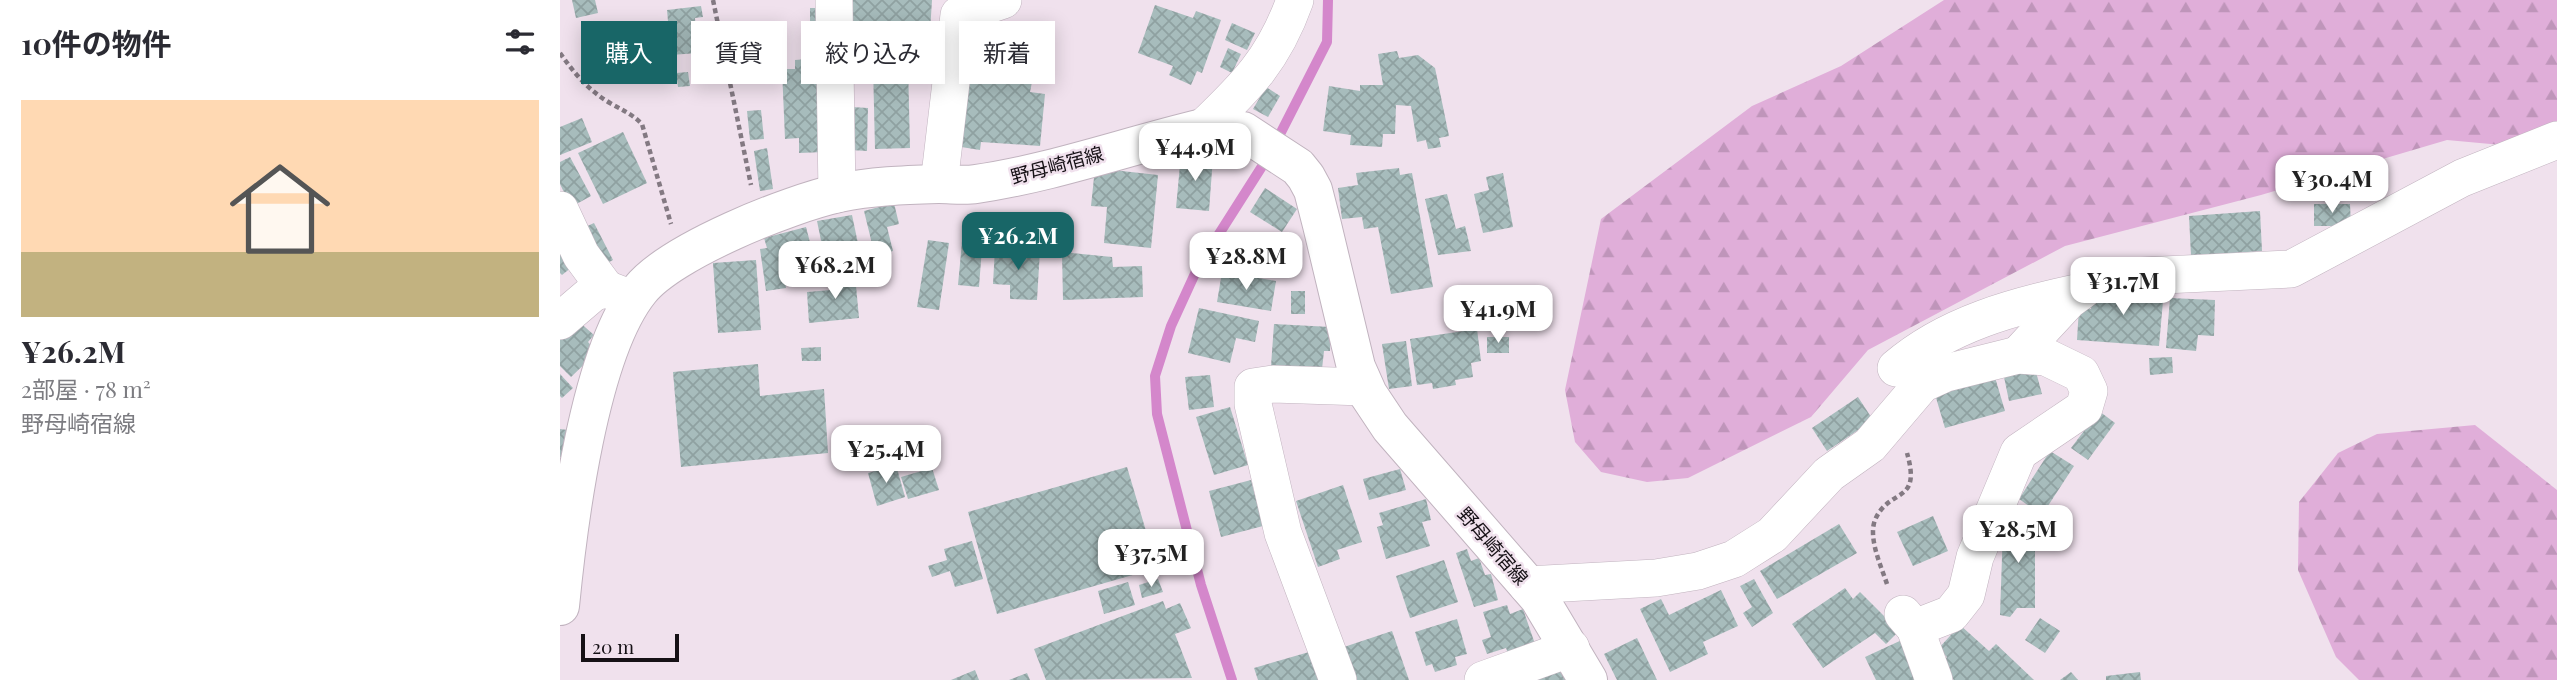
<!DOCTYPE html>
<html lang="ja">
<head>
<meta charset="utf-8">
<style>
	:root { --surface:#fff; --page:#f2f2f3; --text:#2b2b33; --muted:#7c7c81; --line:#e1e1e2; --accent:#186667 }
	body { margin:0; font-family:"Playfair Display","Noto Sans JP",serif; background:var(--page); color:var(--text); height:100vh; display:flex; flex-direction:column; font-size:26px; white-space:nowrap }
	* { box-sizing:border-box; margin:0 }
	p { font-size:23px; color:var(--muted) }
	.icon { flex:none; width:38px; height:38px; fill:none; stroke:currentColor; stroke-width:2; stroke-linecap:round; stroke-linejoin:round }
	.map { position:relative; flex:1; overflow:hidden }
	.side { display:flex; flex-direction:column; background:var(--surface); width:560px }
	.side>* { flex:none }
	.banner { position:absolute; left:21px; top:21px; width:665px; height:63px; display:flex; gap:14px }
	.scale { position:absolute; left:21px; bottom:18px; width:98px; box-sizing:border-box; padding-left:7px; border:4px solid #161116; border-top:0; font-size:19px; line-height:24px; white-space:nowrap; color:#161116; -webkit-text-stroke:5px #f0e1ed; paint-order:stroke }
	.price { position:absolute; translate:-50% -60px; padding:0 16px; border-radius:14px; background:#fff; color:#222; font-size:23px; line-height:46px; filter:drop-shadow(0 2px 4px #0008) }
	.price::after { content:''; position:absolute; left:50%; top:42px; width:21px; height:16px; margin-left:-10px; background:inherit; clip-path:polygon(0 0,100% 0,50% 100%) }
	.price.current { background:var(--accent); color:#fff }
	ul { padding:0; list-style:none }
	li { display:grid; align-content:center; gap:14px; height:371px; padding:0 21px }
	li+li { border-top:2px solid var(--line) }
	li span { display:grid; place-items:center; height:217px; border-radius:0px; color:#555 }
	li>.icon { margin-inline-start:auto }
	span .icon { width:126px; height:126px; fill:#fffc; stroke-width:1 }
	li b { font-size:30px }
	h2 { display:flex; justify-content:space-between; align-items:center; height:84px; padding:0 21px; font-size:30px }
	.pill { padding:0 24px; border-radius:0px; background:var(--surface); box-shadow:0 4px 18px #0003; font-size:24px; line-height:63px }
	.pill.current { background:var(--accent); color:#fff }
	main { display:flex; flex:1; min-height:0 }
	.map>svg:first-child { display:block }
	.forest { fill:url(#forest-firs) }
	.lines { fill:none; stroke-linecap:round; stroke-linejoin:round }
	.stream { stroke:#d487cb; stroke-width:10 }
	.building { fill:url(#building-cross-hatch) }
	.street-casing { stroke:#c1b3bf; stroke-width:38 }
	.primary-casing { stroke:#c1b3bf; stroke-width:40 }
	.path { stroke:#837982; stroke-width:4.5; stroke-dasharray:5 3.5; stroke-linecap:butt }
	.street { stroke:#fff; stroke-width:37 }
	.primary { stroke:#fff; stroke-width:38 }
	.labels { text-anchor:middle; stroke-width:5; stroke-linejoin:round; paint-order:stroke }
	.street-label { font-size:19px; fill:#161116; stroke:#f0e1ed }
</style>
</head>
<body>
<main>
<section class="side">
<h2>10件の物件<svg class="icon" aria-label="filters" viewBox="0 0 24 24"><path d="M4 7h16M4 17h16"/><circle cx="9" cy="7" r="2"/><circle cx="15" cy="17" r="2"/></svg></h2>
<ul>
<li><span style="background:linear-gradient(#ffd9b3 70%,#c2b280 0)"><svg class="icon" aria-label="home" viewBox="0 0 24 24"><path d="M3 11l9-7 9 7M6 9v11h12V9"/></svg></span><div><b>¥26.2M</b><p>2部屋 · 78 m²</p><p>野母崎宿線</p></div></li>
</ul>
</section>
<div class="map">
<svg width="1997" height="680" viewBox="0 0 1997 680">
	<defs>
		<pattern id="forest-firs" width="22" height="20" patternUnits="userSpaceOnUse" patternTransform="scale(1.75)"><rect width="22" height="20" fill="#e0aed9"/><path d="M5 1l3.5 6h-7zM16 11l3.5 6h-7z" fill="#bf95ba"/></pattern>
		<pattern id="building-cross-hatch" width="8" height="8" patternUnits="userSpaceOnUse" patternTransform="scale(1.75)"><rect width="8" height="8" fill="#a7bcbc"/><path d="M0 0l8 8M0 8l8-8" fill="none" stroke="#8fa1a1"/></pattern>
	</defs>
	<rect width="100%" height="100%" fill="#f0e1ed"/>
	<g class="forest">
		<path d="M 1384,0 L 1997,0 L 1997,150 L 1887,140 L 1701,195 L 1505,246 L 1308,350 L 1251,417 L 1128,478 L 1087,482 L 1041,472 L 1015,442 L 1005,390 L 1041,219 L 1192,106 L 1281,66 Z"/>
		<path d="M 1915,425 L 1997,490 L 1997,680 L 1799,680 L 1776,657 L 1738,570 L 1739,502 L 1778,453 L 1817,434 Z"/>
	</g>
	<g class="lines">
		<g class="stream">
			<path d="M 715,144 L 767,42 L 768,0"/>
			<path d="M 672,680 L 641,585 L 597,414 L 595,376 L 611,326 L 638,267 L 708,157"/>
		</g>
	</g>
	<g class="building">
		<path d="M 12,0 L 35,0 L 38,13 L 16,18 Z"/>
		<path d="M 284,0 L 372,0 L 370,32 L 349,31 L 348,40 L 324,40 L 324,31 L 314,31 L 314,39 L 283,38 Z"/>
		<path d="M 595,5 L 633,18 L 636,11 L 661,20 L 642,73 L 637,71 L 631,85 L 609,75 L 613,66 L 578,53 Z"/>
		<path d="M 141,6 L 143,17 L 135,18 L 138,53 L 111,55 L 107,10 Z"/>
		<path d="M 250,8 L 261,8 L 262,34 L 250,34 Z"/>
		<path d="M 672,23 L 695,33 L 687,50 L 665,40 Z"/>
		<path d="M 409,38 L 437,40 L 435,67 L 406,65 Z"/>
		<path d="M 668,48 L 681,54 L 672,73 L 660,67 Z"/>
		<path d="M 441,51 L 486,58 L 483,78 L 438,71 Z"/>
		<path d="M 837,51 L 839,58 L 858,55 L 875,68 L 889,136 L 879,138 L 881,147 L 868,149 L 866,140 L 857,142 L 851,106 L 836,105 L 835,134 L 823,134 L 822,147 L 790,145 L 791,135 L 763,131 L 769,86 L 800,91 L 800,85 L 823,85 L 818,54 Z"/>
		<path d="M 260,58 L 265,152 L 239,153 L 239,138 L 225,139 L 222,69 L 235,69 L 235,60 Z"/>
		<path d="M 348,64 L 350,148 L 315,149 L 313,65 Z"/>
		<path d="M 128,72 L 130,86 L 118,87 L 116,73 Z"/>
		<path d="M 407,74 L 472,82 L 470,92 L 485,94 L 480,146 L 421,142 L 420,150 L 395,146 Z"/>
		<path d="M 706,87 L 720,96 L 708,117 L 693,109 Z"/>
		<path d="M 292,107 L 308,108 L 307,151 L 290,150 Z"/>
		<path d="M 201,110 L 204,139 L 190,140 L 187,111 Z"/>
		<path d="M 22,118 L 32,142 L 0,155 L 0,127 Z"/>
		<path d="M 63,132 L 87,183 L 43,204 L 18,153 Z"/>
		<path d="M 207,148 L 213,189 L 200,191 L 194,151 Z"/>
		<path d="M 621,154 L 653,157 L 649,211 L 616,208 Z"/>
		<path d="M 10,157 L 31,196 L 11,207 L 0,184 L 0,162 Z"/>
		<path d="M 535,168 L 598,175 L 591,248 L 544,243 L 547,207 L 531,206 Z"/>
		<path d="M 839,168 L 840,175 L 852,173 L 873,287 L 831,294 L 818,227 L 804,229 L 802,217 L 782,219 L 778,188 L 798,185 L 796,173 Z"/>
		<path d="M 943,173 L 953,227 L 923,233 L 914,194 L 929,190 L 926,177 Z"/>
		<path d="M 705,188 L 737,209 L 722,232 L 690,212 Z"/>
		<path d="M 887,194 L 896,229 L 905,226 L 911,251 L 878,255 L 865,199 Z"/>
		<path d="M 334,203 L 339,224 L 327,227 L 333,251 L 315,256 L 304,211 Z"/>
		<path d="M 1754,204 L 1790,204 L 1791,226 L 1754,226 Z"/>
		<path d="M 1700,211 L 1702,251 L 1631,256 L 1629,216 Z"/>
		<path d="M 292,215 L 300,253 L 265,260 L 257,221 Z"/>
		<path d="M 404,220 L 424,222 L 419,287 L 398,285 Z"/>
		<path d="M 34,223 L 53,260 L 42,266 L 23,228 Z"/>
		<path d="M 246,227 L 255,262 L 223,270 L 226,288 L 206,291 L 200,249 L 207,248 L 204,238 Z"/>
		<path d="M 679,234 L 723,243 L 718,269 L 673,261 Z"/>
		<path d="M 368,240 L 389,243 L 379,310 L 357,307 Z"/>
		<path d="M 0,242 L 17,263 L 2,275 L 0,273 Z"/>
		<path d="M 435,248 L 480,250 L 477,300 L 450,299 L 450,285 L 433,284 Z"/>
		<path d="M 502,252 L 552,257 L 553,267 L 582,266 L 583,297 L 503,300 Z"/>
		<path d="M 196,260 L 201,330 L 158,333 L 153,263 Z"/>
		<path d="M 662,272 L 716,281 L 711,311 L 657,302 Z"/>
		<path d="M 295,275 L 299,318 L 249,323 L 247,292 L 271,290 L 270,277 Z"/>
		<path d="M 1549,286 L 1604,290 L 1599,346 L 1517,340 L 1519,308 L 1531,309 L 1532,296 L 1548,297 Z"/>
		<rect x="731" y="291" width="14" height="23"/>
		<path d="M 1610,298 L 1655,300 L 1654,336 L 1638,335 L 1636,351 L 1606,348 Z"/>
		<path d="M 639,308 L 699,321 L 695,342 L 676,338 L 670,363 L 628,353 Z"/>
		<path d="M 17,320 L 34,335 L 28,342 L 37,352 L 11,377 L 0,366 L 0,338 Z"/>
		<path d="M 714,324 L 771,327 L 770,351 L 764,351 L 762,369 L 711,366 Z"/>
		<path d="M 917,329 L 921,361 L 911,363 L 913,377 L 895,380 L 896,385 L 873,389 L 872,383 L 857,385 L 850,339 Z"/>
		<rect x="927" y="337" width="22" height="16"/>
		<path d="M 846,341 L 852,386 L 829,389 L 822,344 Z"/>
		<path d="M 261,347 L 261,361 L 242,361 L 241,348 Z"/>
		<path d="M 1612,357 L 1613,373 L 1590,375 L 1589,358 Z"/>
		<path d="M 198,364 L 200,396 L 264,389 L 268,453 L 121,467 L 113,372 Z"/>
		<path d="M 1443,372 L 1476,372 L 1482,394 L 1449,401 Z"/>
		<path d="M 0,374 L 13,388 L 2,398 L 0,396 Z"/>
		<path d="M 1434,374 L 1445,411 L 1385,428 L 1374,391 Z"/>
		<path d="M 650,375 L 654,407 L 629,410 L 625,377 Z"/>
		<path d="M 1298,397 L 1313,420 L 1267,451 L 1252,428 Z"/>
		<path d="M 670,407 L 688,465 L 654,475 L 636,417 Z"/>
		<path d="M 1539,411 L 1555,423 L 1528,460 L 1511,448 Z"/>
		<path d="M 0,429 L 8,430 L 7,457 L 0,457 Z"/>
		<path d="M 1490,451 L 1514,466 L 1482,515 L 1459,499 Z"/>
		<path d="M 336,465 L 345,497 L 317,506 L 308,473 Z"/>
		<path d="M 567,467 L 597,568 L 437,614 L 408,512 Z"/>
		<path d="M 372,468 L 379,490 L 348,499 L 341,477 Z"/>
		<path d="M 840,469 L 846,490 L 809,500 L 803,479 Z"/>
		<path d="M 691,480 L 703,526 L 661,537 L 649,491 Z"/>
		<path d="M 783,485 L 802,542 L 777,550 L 780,559 L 758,567 L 736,501 Z"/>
		<path d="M 866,499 L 871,520 L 862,522 L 870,546 L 826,559 L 817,527 L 823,525 L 819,513 Z"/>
		<path d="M 1456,511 L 1480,524 L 1467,544 L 1475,548 L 1475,608 L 1457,608 L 1450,617 L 1440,615 L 1443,528 Z"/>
		<path d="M 1373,516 L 1388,551 L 1353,566 L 1337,532 Z"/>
		<path d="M 1279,524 L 1297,553 L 1217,599 L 1200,571 Z"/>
		<path d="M 412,541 L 423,579 L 395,587 L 390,571 L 372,577 L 368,566 L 387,560 L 384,549 Z"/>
		<path d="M 907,549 L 911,561 L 919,558 L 925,575 L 931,574 L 938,600 L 914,607 L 896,553 Z"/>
		<path d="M 884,560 L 898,602 L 850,618 L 836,576 Z"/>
		<path d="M 598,579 L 603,592 L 582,598 L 579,585 Z"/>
		<path d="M 1194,579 L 1213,613 L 1192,627 L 1183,613 L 1192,607 L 1180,586 Z"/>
		<path d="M 568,582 L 575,605 L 544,614 L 538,591 Z"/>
		<path d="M 1285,588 L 1293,599 L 1300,592 L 1339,631 L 1326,644 L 1315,633 L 1263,668 L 1232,624 Z"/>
		<path d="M 1161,590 L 1178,626 L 1143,642 L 1148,654 L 1110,672 L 1080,609 L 1101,599 L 1109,615 Z"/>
		<path d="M 603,601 L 606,609 L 620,603 L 631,628 L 615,634 L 632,678 L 486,680 L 474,649 Z"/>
		<path d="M 947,605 L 950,614 L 963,609 L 975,644 L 948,653 L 946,648 L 927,654 L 922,640 L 931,637 L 923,612 Z"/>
		<path d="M 1480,618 L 1500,631 L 1485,653 L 1465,640 Z"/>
		<path d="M 897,619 L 907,654 L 895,657 L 897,665 L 875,672 L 872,664 L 866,666 L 855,632 Z"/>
		<path d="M 1400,625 L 1429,651 L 1436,644 L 1474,680 L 1394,680 L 1379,666 L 1387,657 L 1378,649 Z"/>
		<path d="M 832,631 L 849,680 L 792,680 L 781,648 Z"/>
		<path d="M 1077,638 L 1097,680 L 1057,680 L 1044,654 Z"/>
		<path d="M 1344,639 L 1364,680 L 1316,680 L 1305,657 Z"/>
		<path d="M 756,650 L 766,680 L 698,680 L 694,668 Z"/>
		<path d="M 1001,669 L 1006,680 L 975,680 Z"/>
		<path d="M 415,670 L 419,680 L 391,680 Z"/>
		<path d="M 1511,672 L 1518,680 L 1500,680 Z"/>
		<path d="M 1580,672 L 1581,680 L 1546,680 L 1546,676 Z"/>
		<path d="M 467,673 L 470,680 L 449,680 Z"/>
	</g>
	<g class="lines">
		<defs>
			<g id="street">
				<path d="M 274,0 L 277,194"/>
				<path d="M 643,128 C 687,86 714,59 735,0"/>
				<path d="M 379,184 L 399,15 L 443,0"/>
				<path d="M 0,210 L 21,255 L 46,289"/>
				<path d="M 0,321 L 34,292 L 46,289 L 67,297"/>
				<path d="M 1458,355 L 1509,300 L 1539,278 L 1731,269 L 1902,178 L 1997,140"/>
				<path d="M 1336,368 C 1387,324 1455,306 1520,292"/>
				<path d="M 967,585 L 1096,578 L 1138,571 L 1174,559 L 1212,535 L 1269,474 L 1310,445 L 1362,384 L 1386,373 L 1458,355 L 1486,357 L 1521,374 L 1529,391 L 1524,408 L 1459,452 L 1415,557 L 1406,595 L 1391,614 L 1355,628"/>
				<path d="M 1343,614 L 1355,628 L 1374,680"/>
				<path d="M 778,680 L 723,533 L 693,404 L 693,387 L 713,384 L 804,387"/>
				<path d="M 923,680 L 1011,648"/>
			</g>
			<path id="primary" d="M 0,606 C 8,524 29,353 80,290 C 111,251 229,204 279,193 C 311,186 346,185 379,184 C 391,184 404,186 416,184 C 492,173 567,146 643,128 L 683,131 L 738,167 L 746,177 L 753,190 L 762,225 L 796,367 L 808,394 L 830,427 L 979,598 L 1028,680"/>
		</defs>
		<use href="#street" class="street-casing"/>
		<use href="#primary" class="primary-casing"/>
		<g class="path">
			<path d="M 153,0 L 191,185"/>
			<path d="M 0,53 C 14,73 28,90 50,103 C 62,110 72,114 82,124 L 111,224"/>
			<path d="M 1327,584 C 1321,566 1308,538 1315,520 C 1329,487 1362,505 1347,453"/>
		</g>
		<use href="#street" class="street"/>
		<use href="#primary" class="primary"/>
	</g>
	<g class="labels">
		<g class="street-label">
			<text transform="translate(497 165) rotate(-15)" y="7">野母崎宿線</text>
			<text transform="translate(933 546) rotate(49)" y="7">野母崎宿線</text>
		</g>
	</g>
</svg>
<div class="scale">20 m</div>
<b class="price" style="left:635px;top:183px">¥44.9M</b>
<b class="price" style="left:1772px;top:215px">¥30.4M</b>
<b class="price current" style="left:458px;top:272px">¥26.2M</b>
<b class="price" style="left:686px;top:292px">¥28.8M</b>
<b class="price" style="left:275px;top:301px">¥68.2M</b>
<b class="price" style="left:1563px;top:317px">¥31.7M</b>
<b class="price" style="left:938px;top:345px">¥41.9M</b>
<b class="price" style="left:326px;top:485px">¥25.4M</b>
<b class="price" style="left:1458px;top:565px">¥28.5M</b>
<b class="price" style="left:591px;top:589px">¥37.5M</b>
<div class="banner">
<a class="pill current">購入</a>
<a class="pill">賃貸</a>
<a class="pill">絞り込み</a>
<a class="pill">新着</a>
</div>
</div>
</main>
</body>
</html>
